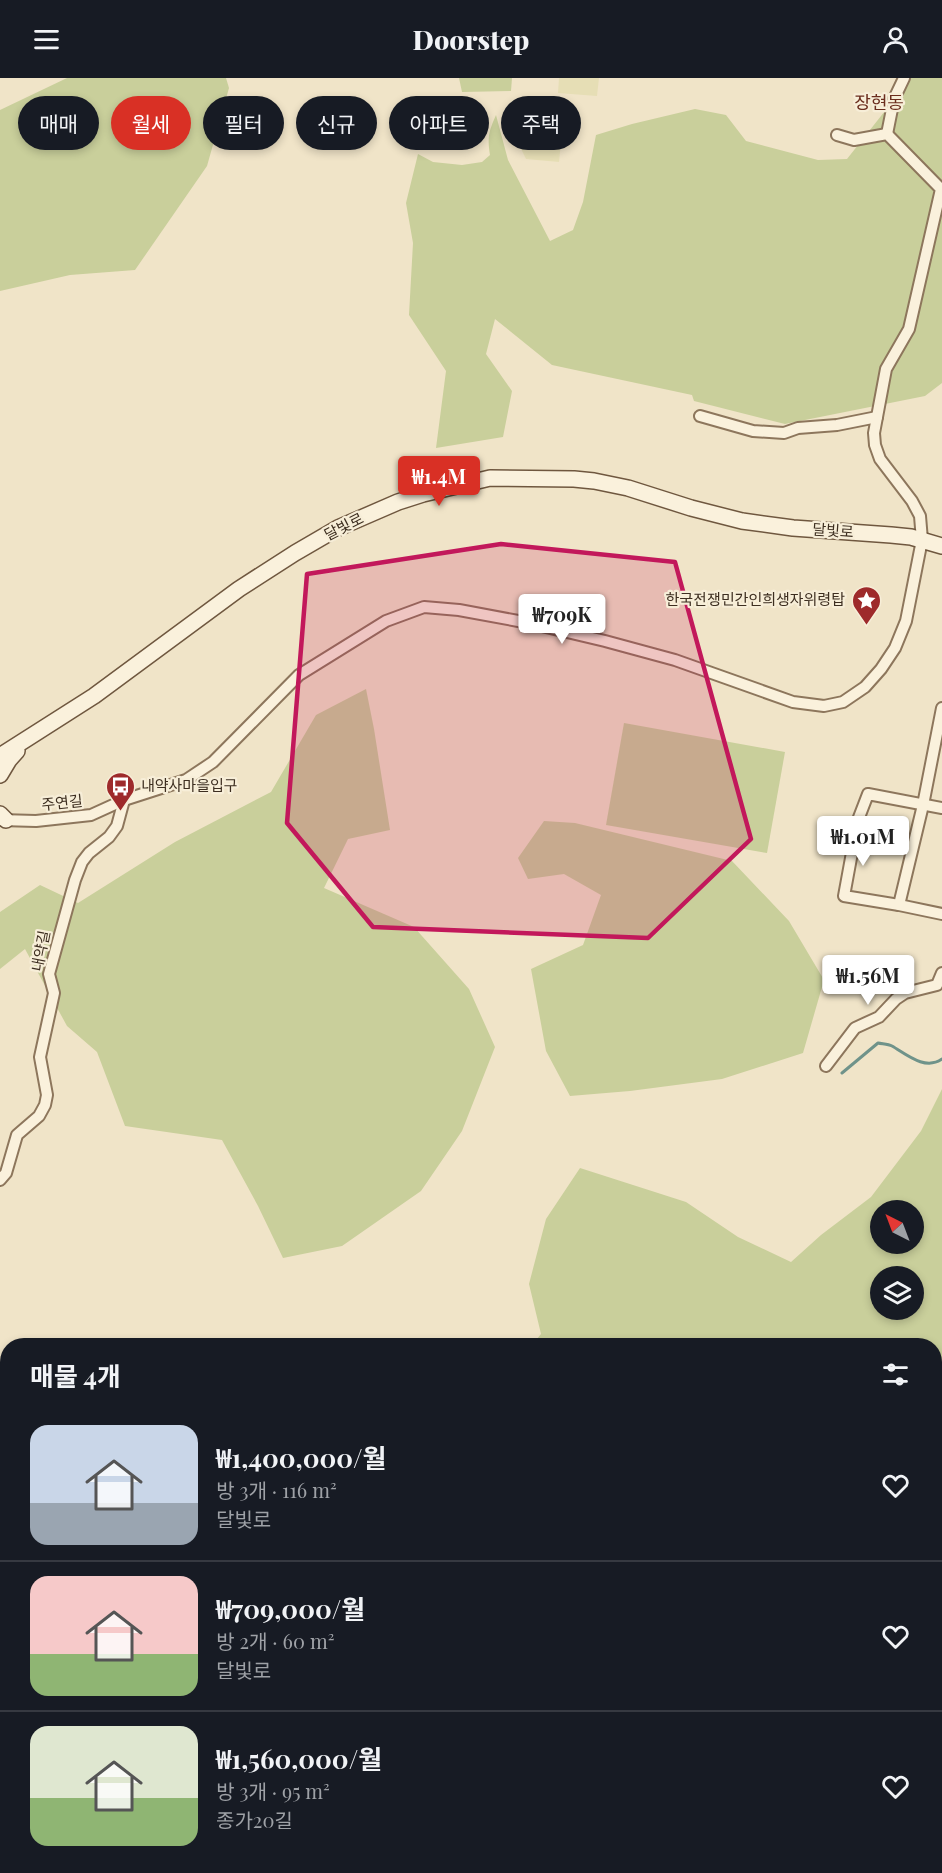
<!DOCTYPE html>
<html lang="ko">
<head>
<meta charset="utf-8">
<style>
	:root { --surface:#171b24; --page:#242831; --text:#f1f3f6; --muted:#9ea1a6; --line:#363941; --accent:#d93025 }
	body { margin:0; font-family:"Playfair Display","Noto Sans KR",serif; background:var(--page); color:var(--text); height:100vh; display:flex; flex-direction:column; font-size:22px; white-space:nowrap }
	* { box-sizing:border-box; margin:0 }
	p { font-size:20px; color:var(--muted) }
	.icon { flex:none; width:33px; height:33px; fill:none; stroke:currentColor; stroke-width:2; stroke-linecap:round; stroke-linejoin:round }
	.map { position:relative; flex:1; overflow:hidden }
	.panel { position:absolute; left:0px; top:1260px; width:942px; height:536px; display:flex; flex-direction:column; background:var(--surface); border-radius:24px 24px 0 0; box-shadow:0 3px 9px #0003 }
	.panel>* { flex:none }
	.banner { position:absolute; left:18px; top:18px; width:600px; height:54px; display:flex; gap:12px }
	.needle { width:39px; rotate:318deg }
	.tools { position:absolute; left:870px; top:1122px; display:grid; gap:12px }
	.tools a { display:grid; place-items:center; width:54px; height:54px; border-radius:50%; background:var(--surface); box-shadow:0 3px 9px #0003; font-size:30px }
	.price { position:absolute; translate:-50% -51px; padding:0 14px; border-radius:6px; background:#fff; color:#222; font-size:20px; line-height:39px; filter:drop-shadow(0 2px 3px #0008) }
	.price::after { content:''; position:absolute; left:50%; top:36px; width:18px; height:14px; margin-left:-9px; background:inherit; clip-path:polygon(0 0,100% 0,50% 100%) }
	.price.active { background:var(--accent); color:#fff }
	ul { padding:0; list-style:none }
	li { display:flex; align-items:center; gap:18px; height:150px; padding:0 30px }
	li+li { border-top:2px solid var(--line) }
	li span { display:grid; place-items:center; flex:none; width:168px; height:120px; border-radius:18px; color:#555 }
	li>.icon { margin-inline-start:auto }
	span .icon { width:72px; height:72px; fill:#fffc; stroke-width:1 }
	li b { font-size:26px }
	h2 { display:flex; justify-content:space-between; align-items:center; height:72px; padding:0 30px; font-size:26px }
	.tag { padding:0 21px; border-radius:27px; background:var(--surface); box-shadow:0 3px 9px #0003; font-size:21px; line-height:54px }
	.tag.active { background:var(--accent); color:#fff }
	header { display:flex; justify-content:space-between; align-items:center; height:78px; padding:0 30px; background:var(--surface); font-size:27px; font-weight:800 }
	.map>svg:first-child { display:block }
	.farmland { fill:#e6deb5 }
	.green { fill:#c9cf9b; fill-rule:evenodd }
	.lines { fill:none; stroke-linecap:round; stroke-linejoin:round }
	.stream { stroke:#6f938a; stroke-width:3 }
	.minor-casing { stroke:#8d765c; stroke-width:14 }
	.secondary-casing { stroke:#6f573f; stroke-width:18 }
	.minor { stroke:#faf1dc; stroke-width:10 }
	.secondary { stroke:#faf1dc; stroke-width:15 }
	.marked { fill:#c2185b; fill-opacity:0.2; stroke:#c2185b; stroke-width:4.5; stroke-linejoin:round }
	.labels { text-anchor:middle; stroke-width:4.5; stroke-linejoin:round; paint-order:stroke }
	.street-label { font-size:15px; fill:#3d2e20; stroke:#f7eed8 }
	.poi-label { font-size:15px; fill:#3d2e20; stroke:#f7eed8; text-anchor:end }
	.quarter-label { font-size:18px; fill:#6b2e1e; stroke:#f7eed8 }
</style>
</head>
<body>
<header><svg class="icon" aria-label="menu" viewBox="0 0 24 24"><path d="M4 6h16M4 12h16M4 18h16"/></svg>Doorstep<svg class="icon" aria-label="person" viewBox="0 0 24 24"><circle cx="12" cy="8" r="4"/><path d="M4 21q1-7 8-7t8 7"/></svg></header>
<div class="map">
<svg width="942" height="1795" viewBox="0 0 942 1795">
	<rect width="100%" height="100%" fill="#f0e4c8"/>
	<g class="farmland">
		<path d="M 559,0 L 599,0 L 597,18 L 558,15 Z"/>
		<path d="M 515,29 L 564,34 L 559,84 L 526,81 L 513,54 Z"/>
	</g>
	<g class="green">
		<path d="M 67,0 L 226,0 L 229,10 L 207,88 L 135,192 L 70,197 L 0,213 L 0,32 Z"/>
		<path d="M 459,0 L 512,0 L 511,13 L 462,14 Z"/>
		<path d="M 911,0 L 942,0 L 942,305 L 925,318 L 785,346 L 694,323 L 692,317 L 552,287 L 495,241 L 486,276 L 512,313 L 503,359 L 436,370 L 446,293 L 409,237 L 413,165 L 406,125 L 418,76 L 433,84 L 462,87 L 482,84 L 490,77 C 487,59 489,53 496,37 L 508,82 L 550,163 L 573,152 L 583,124 L 596,57 L 632,46 L 695,31 L 726,37 L 746,63 L 818,82 L 847,81 Z"/>
		<path d="M 366,611 L 374,651 L 390,752 L 348,761 L 324,810 L 414,849 L 469,911 L 495,969 L 462,1053 L 421,1113 L 342,1168 L 283,1180 L 258,1128 L 222,1062 L 125,1048 L 97,974 L 67,948 L 25,871 L 0,891 L 0,834 L 40,807 L 78,825 L 175,764 L 271,714 L 316,637 Z"/>
		<path d="M 624,645 L 785,674 L 767,775 L 606,747 Z"/>
		<path d="M 544,743 L 575,745 L 732,783 L 789,843 L 824,902 L 803,975 L 722,1001 L 630,1013 L 570,1018 L 546,973 L 531,891 L 583,867 L 601,817 L 564,796 L 528,801 L 518,780 Z"/>
		<path d="M 942,1011 L 942,1295 L 935,1305 L 934,1268 L 532,1267 L 541,1256 L 529,1206 L 546,1141 L 580,1090 L 686,1124 L 738,1159 L 791,1184 L 821,1157 L 871,1119 L 921,1053 ZM 880,1132 L 914,1132 L 914,1166 L 880,1166 ZM 880,1198 L 914,1198 L 914,1232 L 880,1232 Z"/>
		<path d="M 7,1413 L 8,1413 L 7,1527 L 0,1527 L 0,1414 Z"/>
		<path d="M 0,1647 L 7,1647 L 7,1710 L 0,1712 Z"/>
		<path d="M 935,1705 L 942,1710 L 942,1795 L 232,1795 L 231,1788 L 934,1788 Z"/>
	</g>
	<g class="lines">
		<path class="stream" d="M 842,995 L 878,965 C 882,966 888,966 892,968 C 906,976 925,993 942,981"/>
		<defs>
			<g id="minor">
				<path d="M 887,56 L 894,21 L 904,0"/>
				<path d="M 700,338 L 753,353 L 784,355 L 798,350 L 837,347 L 877,339"/>
				<path d="M 942,730 L 868,716 L 858,742 L 844,818 L 899,827 L 942,836"/>
				<path d="M 0,742 L 36,743 L 91,737 L 124,722 L 186,702 L 213,684 L 299,597 L 386,543 L 424,529 L 459,532 L 529,545 L 605,563 L 675,582 L 793,624 L 824,628 L 843,624 L 865,609 L 881,591 L 895,570 L 906,543 L 922,462 L 920,438 L 912,423 L 880,381 L 875,367 L 874,355 L 886,291 L 909,251 L 941,111 L 887,56 L 854,62 L 837,57"/>
				<path d="M 899,827 L 923,727 L 942,630"/>
				<path d="M 826,988 L 855,950 L 879,939 L 896,921 L 905,915 L 937,907 L 942,895"/>
				<path d="M 0,1102 L 6,1095 L 17,1057 L 39,1038 L 45,1027 L 47,1017 L 40,979 L 54,915 L 49,896 L 75,802 L 82,784 L 89,775 L 109,759 L 117,748 L 124,722"/>
				<path d="M 0,1555 L 8,1555"/>
				<path d="M 0,1647 L 8,1647"/>
				<path d="M 0,1764 L 7,1795"/>
				<path d="M 98,1788 L 99,1795"/>
				<path d="M 209,1788 L 210,1795"/>
			</g>
			<g id="secondary">
				<path d="M 0,678 L 94,618 L 239,511 L 295,475 L 338,450 L 398,424 L 423,416 L 490,400 L 574,401 L 594,403 L 628,410 L 691,430 L 742,443 L 793,450 L 891,457 L 911,459 L 942,468"/>
				<path d="M 0,697 L 9,682 L 17,673"/>
				<path d="M 0,736 L 6,742"/>
			</g>
		</defs>
		<use href="#minor" class="minor-casing"/>
		<use href="#secondary" class="secondary-casing"/>
		<use href="#minor" class="minor"/>
		<use href="#secondary" class="secondary"/>
	</g>
	<path class="marked" d="M 501,466 L 675,484 L 751,761 L 648,860 L 373,849 L 287,745 L 307,496 Z"/>
	<defs>
		<symbol id="sight-pin" viewBox="-11 -11 22 30"><path d="M0 17L-7.5 6A9.5 9.5 0 1 1 7.5 6Z" fill="#9e2a2b" stroke="#f7eed8"/><path d="M0-6L1.8-2.2L6-1.7L2.9 1.2L3.7 5.4L0 3.3L-3.7 5.4L-2.9 1.2L-6-1.7L-1.8-2.2Z" fill="#fff"/></symbol>
		<symbol id="bus-pin" viewBox="-11 -11 22 30"><path d="M0 17L-7.5 6A9.5 9.5 0 1 1 7.5 6Z" fill="#9e2a2b" stroke="#f7eed8"/><path d="M-5-6H5V4H4V6H2V4H-2V6H-4V4H-5ZM-3.5-4V0h7V-4ZM-3.5 1.2v1.5H-2V1.2ZM2 1.2v1.5H3.5V1.2Z" fill="#fff"/></symbol>
	</defs>
	<g fill-rule="evenodd">
		<use href="#sight-pin" x="850" y="506" width="33" height="45"/>
		<use href="#bus-pin" x="104" y="692" width="33" height="45"/>
	</g>
	<g class="labels">
		<g class="street-label">
			<text transform="translate(344 449) rotate(-27)" y="5">달빛로</text>
			<text transform="translate(833 453) rotate(4)" y="5">달빛로</text>
			<text transform="translate(62 725) rotate(-6)" y="5">주연길</text>
			<text transform="translate(41 873) rotate(-79)" y="5">내약길</text>
		</g>
		<g class="poi-label">
			<text x="845" y="527">한국전쟁민간인희생자위령탑</text>
			<text x="141" y="713" text-anchor="start">내약사마을입구</text>
		</g>
		<g class="quarter-label">
			<text x="879" y="31">장현동</text>
		</g>
	</g>
</svg>
<div class="tools">
<a><svg class="needle" viewBox="-14 -14 28 28"><path d="M0-13l5 13h-10z" fill="#e53935"/><path d="M0 13l5-13h-10z" fill="#9ea1a6"/></svg></a>
<a><svg class="icon" aria-label="layers" viewBox="0 0 24 24"><path d="M12 4l9 5-9 5-9-5zM3 14l9 5 9-5"/></svg></a>
</div>
<b class="price active" style="left:439px;top:429px">₩1.4M</b>
<b class="price" style="left:562px;top:567px">₩709K</b>
<b class="price" style="left:863px;top:789px">₩1.01M</b>
<b class="price" style="left:868px;top:928px">₩1.56M</b>
<div class="banner">
<a class="tag">매매</a>
<a class="tag active">월세</a>
<a class="tag">필터</a>
<a class="tag">신규</a>
<a class="tag">아파트</a>
<a class="tag">주택</a>
</div>
<section class="panel">
<h2>매물 4개<svg class="icon" aria-label="filters" viewBox="0 0 24 24"><path d="M4 7h16M4 17h16"/><circle cx="9" cy="7" r="2"/><circle cx="15" cy="17" r="2"/></svg></h2>
<ul>
<li><span style="background:linear-gradient(#c9d6e8 65%,#9aa5b1 0)"><svg class="icon" aria-label="home" viewBox="0 0 24 24"><path d="M3 11l9-7 9 7M6 9v11h12V9"/></svg></span><div><b>₩1,400,000/월</b><p>방 3개 · 116 m²</p><p>달빛로</p></div><svg class="icon" aria-label="heart" viewBox="0 0 24 24"><path d="M12 20l-8-8c-3-5 5-10 8-4 3-6 11-1 8 4z"/></svg></li>
<li><span style="background:linear-gradient(#f6c9c9 65%,#8fb573 0)"><svg class="icon" aria-label="home" viewBox="0 0 24 24"><path d="M3 11l9-7 9 7M6 9v11h12V9"/></svg></span><div><b>₩709,000/월</b><p>방 2개 · 60 m²</p><p>달빛로</p></div><svg class="icon" aria-label="heart" viewBox="0 0 24 24"><path d="M12 20l-8-8c-3-5 5-10 8-4 3-6 11-1 8 4z"/></svg></li>
<li><span style="background:linear-gradient(#dfe7d0 60%,#8fb573 0)"><svg class="icon" aria-label="home" viewBox="0 0 24 24"><path d="M3 11l9-7 9 7M6 9v11h12V9"/></svg></span><div><b>₩1,560,000/월</b><p>방 3개 · 95 m²</p><p>종가20길</p></div><svg class="icon" aria-label="heart" viewBox="0 0 24 24"><path d="M12 20l-8-8c-3-5 5-10 8-4 3-6 11-1 8 4z"/></svg></li>
</ul>
</section>
</div>
</body>
</html>
